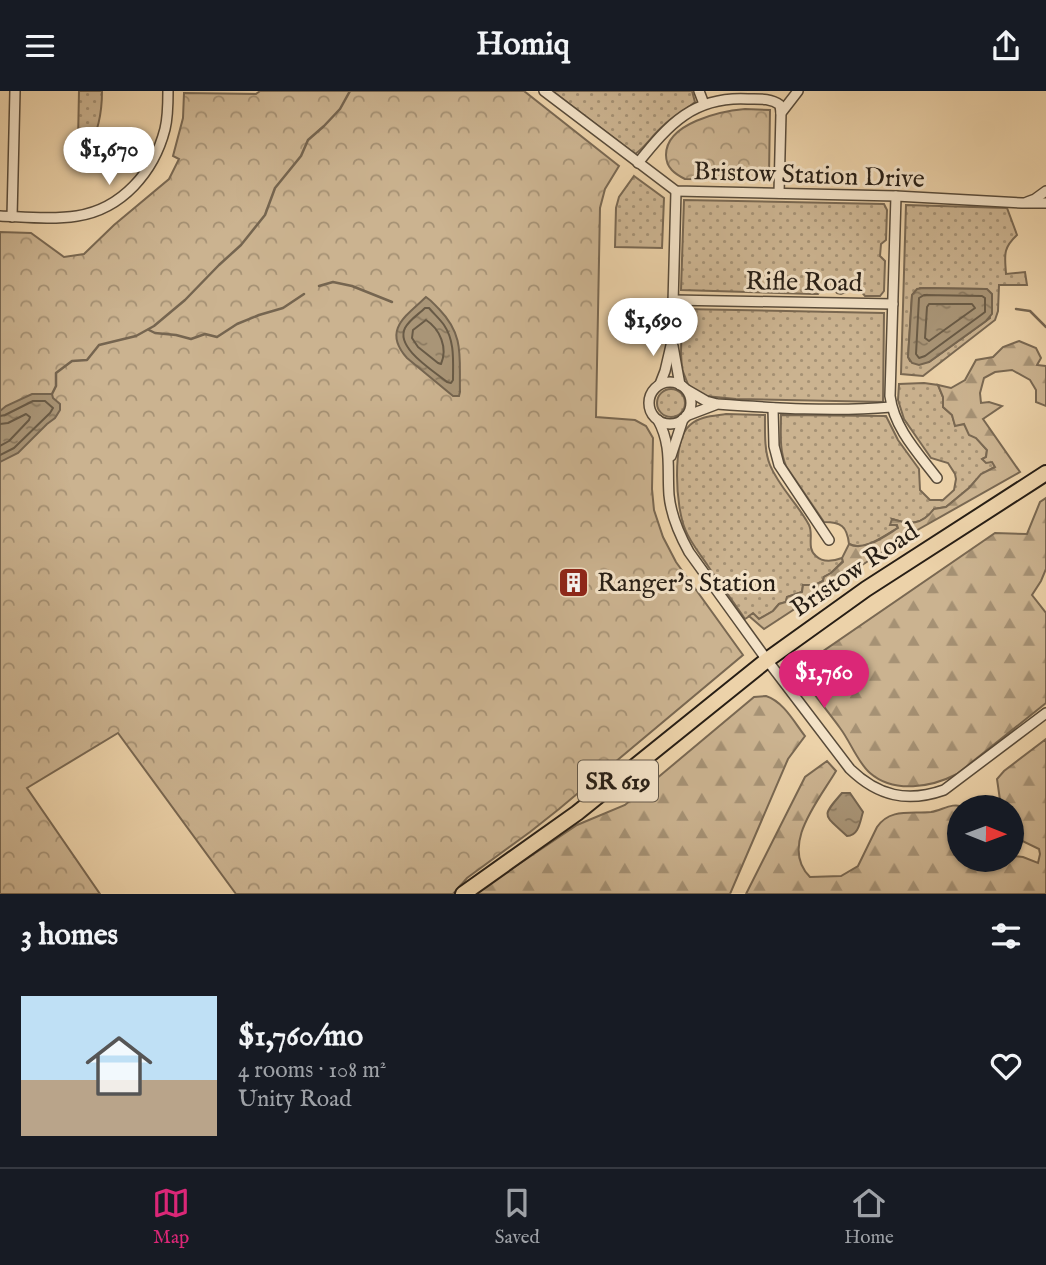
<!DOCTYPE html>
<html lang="en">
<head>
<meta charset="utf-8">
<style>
	:root { --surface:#171b24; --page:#242831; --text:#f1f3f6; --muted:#9ea1a6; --line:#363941; --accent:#db2777 }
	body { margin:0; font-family:"IM FELL English",serif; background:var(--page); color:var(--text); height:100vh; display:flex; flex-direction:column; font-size:26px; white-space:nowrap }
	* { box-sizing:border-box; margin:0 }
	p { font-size:23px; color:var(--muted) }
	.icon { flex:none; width:38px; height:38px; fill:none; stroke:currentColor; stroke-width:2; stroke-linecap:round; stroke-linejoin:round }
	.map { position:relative; height:803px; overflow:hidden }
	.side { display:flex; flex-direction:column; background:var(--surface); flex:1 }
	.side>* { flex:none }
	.needle { width:46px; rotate:91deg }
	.controls { position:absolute; left:947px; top:704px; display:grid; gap:14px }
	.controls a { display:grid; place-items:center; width:77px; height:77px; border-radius:50%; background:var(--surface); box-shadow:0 2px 5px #0004; font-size:35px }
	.price { position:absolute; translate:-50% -60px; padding:0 16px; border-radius:24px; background:#fff; color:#222; font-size:23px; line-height:46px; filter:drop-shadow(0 2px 4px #0008) }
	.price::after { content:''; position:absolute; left:50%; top:42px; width:21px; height:16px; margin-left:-10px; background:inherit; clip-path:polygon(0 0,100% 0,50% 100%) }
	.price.selected { background:var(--accent); color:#fff }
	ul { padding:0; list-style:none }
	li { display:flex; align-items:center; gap:21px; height:175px; padding:0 21px }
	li+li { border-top:2px solid var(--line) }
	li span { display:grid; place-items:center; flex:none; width:196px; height:140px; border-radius:0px; color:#555 }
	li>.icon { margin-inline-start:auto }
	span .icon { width:84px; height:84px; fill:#fffc; stroke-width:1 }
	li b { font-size:30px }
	h2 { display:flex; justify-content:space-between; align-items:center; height:84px; padding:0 21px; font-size:30px }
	header { display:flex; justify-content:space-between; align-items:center; height:91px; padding:0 21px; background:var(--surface); font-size:32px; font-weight:700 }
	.tabs { display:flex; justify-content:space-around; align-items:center; height:98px; border-top:2px solid var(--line); background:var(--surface); font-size:19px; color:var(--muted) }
	.tabs a { display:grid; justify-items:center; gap:4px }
	.tabs .selected { color:var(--accent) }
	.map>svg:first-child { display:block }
	.grass { fill:url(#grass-dots); stroke:#796852; stroke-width:2; fill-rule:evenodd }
	.forest { fill:url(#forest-firs); stroke:#796852; stroke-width:2 }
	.park { fill:url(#park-crowns); stroke:#796852; stroke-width:2 }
	.water { fill:url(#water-ripples); stroke:#756550; stroke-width:2 }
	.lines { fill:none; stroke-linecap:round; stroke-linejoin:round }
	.shore { stroke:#685a46; stroke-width:2 }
	.stream { stroke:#756550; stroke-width:2.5 }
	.minor-casing { stroke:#584b3a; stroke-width:12 }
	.primary-casing { stroke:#271e15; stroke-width:18 }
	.minor { stroke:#f3e2c7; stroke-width:9 }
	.primary { stroke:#ecd2a9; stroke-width:14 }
	.labels { text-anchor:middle; stroke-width:6; stroke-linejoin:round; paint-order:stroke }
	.shield { fill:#f3e2c7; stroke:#64594a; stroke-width:2 }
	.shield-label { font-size:24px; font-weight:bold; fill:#271e15 }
	.street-label { font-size:26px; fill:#271e15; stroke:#f3e2c7 }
	.poi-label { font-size:26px; fill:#271e15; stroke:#f3e2c7; text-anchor:start }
</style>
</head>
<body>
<header><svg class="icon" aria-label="menu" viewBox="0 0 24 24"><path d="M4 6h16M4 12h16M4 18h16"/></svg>Homiq<svg class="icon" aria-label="share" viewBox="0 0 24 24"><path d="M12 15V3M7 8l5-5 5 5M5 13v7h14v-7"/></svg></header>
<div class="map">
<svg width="1046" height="803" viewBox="0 0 1046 803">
	<defs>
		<pattern id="grass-dots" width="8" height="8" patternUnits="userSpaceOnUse" patternTransform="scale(1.75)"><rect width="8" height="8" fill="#cbb390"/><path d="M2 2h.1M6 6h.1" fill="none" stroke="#a59174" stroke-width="1.8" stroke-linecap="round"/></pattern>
		<pattern id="forest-firs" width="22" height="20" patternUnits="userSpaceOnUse" patternTransform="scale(1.75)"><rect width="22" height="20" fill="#cbb390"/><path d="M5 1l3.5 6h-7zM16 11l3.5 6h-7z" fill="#a59174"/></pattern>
		<pattern id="park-crowns" width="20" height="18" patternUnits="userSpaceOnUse" patternTransform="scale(1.75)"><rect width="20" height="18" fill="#cbb390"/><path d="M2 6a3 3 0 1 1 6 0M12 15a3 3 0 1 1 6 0" fill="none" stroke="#a59174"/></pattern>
		<pattern id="water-ripples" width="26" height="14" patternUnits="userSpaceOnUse" patternTransform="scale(1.75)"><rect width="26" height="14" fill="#a99577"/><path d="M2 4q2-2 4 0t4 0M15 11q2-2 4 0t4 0" fill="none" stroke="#8a7960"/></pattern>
	</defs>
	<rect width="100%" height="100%" fill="#ecd2a9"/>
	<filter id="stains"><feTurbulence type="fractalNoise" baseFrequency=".00286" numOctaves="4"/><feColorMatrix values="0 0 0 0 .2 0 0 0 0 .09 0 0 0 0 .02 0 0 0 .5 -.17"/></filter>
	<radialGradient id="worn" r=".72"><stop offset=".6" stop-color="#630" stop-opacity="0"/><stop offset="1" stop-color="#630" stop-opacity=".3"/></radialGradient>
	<g class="grass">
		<path d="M 79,0 L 102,0 C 102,16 99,51 83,56 L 79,55 L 78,50 Z"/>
		<path d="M 554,0 L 692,0 L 695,11 C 685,20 673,25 663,35 C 653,43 645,57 635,63 L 555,2 Z"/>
		<path d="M 634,85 L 664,107 L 662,157 L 615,156 L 616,117 L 619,106 Z"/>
		<path d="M 684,109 L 884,113 L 887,119 L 886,149 L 881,153 L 880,165 L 885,170 L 884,200 L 880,205 L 865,205 L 860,199 L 847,198 L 846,201 L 841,203 L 837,202 L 834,198 L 822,197 L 818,203 L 813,203 L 681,199 Z"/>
		<path d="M 906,114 L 1007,117 L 1017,144 C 1002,158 1005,165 1006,183 L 1025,181 L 1027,194 L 999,194 L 998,220 L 995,229 L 923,285 L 901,283 ZM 920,197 L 984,198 L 990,227 L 929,271 L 910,270 L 908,266 L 912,205 Z"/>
		<path d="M 682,218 L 884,222 L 883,311 L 736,308 L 705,305 L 689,296 L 682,278 L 681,262 Z"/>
		<path d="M 924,292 L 938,294 L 943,306 L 943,316 L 952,324 L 955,334 L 964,333 L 987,359 L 986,366 L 983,368 L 992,371 L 996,375 L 981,384 L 969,397 L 946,416 L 934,418 C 922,434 910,434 892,428 L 898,437 C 885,444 864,461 849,453 C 847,435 841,431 824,431 L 786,375 C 779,358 781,342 781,324 L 886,325 L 898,349 L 919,378 L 920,399 L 930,409 L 943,409 L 954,399 L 956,388 L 955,383 L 948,372 L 931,367 L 904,328 L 898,309 L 899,293 Z"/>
		<circle cx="671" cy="312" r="14"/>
		<path d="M 726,323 L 765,324 C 765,340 764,359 770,374 C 779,396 798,413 809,434 C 814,444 806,457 816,465 C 823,472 834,470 842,467 L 843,470 L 831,482 L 824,486 L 823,490 L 815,494 L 803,494 L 802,501 L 787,506 L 786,511 L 779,513 L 773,520 L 759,528 L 753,523 L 745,528 C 733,510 720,493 708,475 C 700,463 690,451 685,438 C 676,417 671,350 690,334 C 700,325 713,325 726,323 Z"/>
	</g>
	<g class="forest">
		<path d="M 1019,250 L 1036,257 L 1041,267 L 1037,274 L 1046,275 L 1046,315 L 1036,311 L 1036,299 L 1030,289 L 1012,279 L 995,281 L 984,287 L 980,302 L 981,312 L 989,311 L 1002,315 L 983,328 L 1020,381 L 905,446 L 764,538 L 749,525 L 753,522 L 759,528 L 773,520 L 779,513 L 786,511 L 787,506 L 802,501 L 803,494 L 815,494 L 823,490 L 824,486 L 831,482 L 843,471 L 842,467 L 849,453 C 864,461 885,445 898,437 L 897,434 L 890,434 L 892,428 C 910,434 922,434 934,418 L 946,416 L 969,397 L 981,383 L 995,376 L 992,371 L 986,372 L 982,368 L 986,366 L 987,359 L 976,347 L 969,344 L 964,333 L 955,335 L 952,324 L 943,316 L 943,306 L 938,294 L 951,297 L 965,289 L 976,269 L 993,266 L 1003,256 Z"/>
		<path d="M 1046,407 L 1046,478 L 1041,490 L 1032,504 L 1046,522 L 1046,612 L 957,683 C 932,696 894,703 870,682 C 858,672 850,650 840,637 C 826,618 811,600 798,580 L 800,576 L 995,442 L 1027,443 L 1040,411 Z"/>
		<path d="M 766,605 C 784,611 794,631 805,645 L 788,668 L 730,803 L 474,803 L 577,734 L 625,714 L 754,606 Z"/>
		<path d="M 1046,648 L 1046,803 L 746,803 L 805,686 L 827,670 L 836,680 C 819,709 779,755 810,786 L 841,785 L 858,775 L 877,736 C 890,717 911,723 931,721 C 943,719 952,711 964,716 L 959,716 L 959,768 L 1012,768 L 1012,765 L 1023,766 L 1038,772 L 1040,763 L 1039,758 L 1012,745 L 1012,716 L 999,716 L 1000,709 L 997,688 L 1004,680 Z"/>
	</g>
	<g class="park">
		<path d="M 260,0 L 524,0 L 619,75 L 605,98 L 600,117 L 596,326 L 635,329 L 646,335 L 653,347 L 652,398 L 654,419 L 663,446 L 676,471 L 743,564 L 559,718 L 530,741 L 467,787 L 453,803 L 236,803 L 118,642 L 27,697 L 100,803 L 0,803 L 0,141 L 31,142 L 64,166 L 84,163 L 114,134 L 169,88 L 179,68 L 173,65 L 183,27 L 184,2 L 256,3 Z"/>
		<path d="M 745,18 L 770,19 L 769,85 L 763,89 L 685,88 C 675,83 666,77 666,64 C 666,32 721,20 745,18 Z"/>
	</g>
	<g class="water">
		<path d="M 923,197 L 987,198 L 992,203 L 992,223 L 986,230 L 929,271 L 919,274 L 912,272 L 908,266 L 912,204 L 917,198 Z"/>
		<path d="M 426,206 C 432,210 434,213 439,218 C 465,245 459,266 460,301 L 459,305 L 453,305 L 407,267 C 382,239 406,225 426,206 Z"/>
		<path d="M 32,303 L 52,303 L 53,307 L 60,313 L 60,319 L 55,327 L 47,333 L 18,362 L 0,371 L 0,320 L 6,315 Z"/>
		<path d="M 842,702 L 850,702 L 863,721 C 860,730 859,745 847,745 C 824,723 820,727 842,702 Z"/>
	</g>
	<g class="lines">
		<g class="shore">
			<path d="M 924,204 L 982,205 L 985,207 L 985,221 L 981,224 L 925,265 L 919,267 L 916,263 L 919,207 Z"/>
			<path d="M 929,213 L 972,213 L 975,217 L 929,250 L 925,247 L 927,216 Z"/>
			<path d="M 425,217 L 429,217 C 434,223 440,228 444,234 C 455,250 453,270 453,289 L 451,292 L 447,291 C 434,280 395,257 405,237 C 409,229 419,223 425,217 Z"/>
			<path d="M 426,229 C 440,238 448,257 441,273 L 438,272 L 418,256 L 412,247 L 413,239 Z"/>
			<path d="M 0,325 L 5,324 L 33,310 L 45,310 L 53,317 L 50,322 L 14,357 L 0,364"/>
			<path d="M 0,333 L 8,332 L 26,323 L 30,326 L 29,329 L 9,350 L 0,355"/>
		</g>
		<g class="stream">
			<path d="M 319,195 L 333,191 L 352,195 L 392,211"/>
			<path d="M 1016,218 L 1030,220 L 1046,236"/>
			<path d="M 149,239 L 155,242 L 176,244 L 191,248 L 205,243 L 217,246 L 237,233 L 259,224 L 283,217 L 304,203"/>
			<path d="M 52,303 L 56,295 L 56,282 L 72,270 L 87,269 L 99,254 L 136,245 L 154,235 L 185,209 L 219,174 L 241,154 L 265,124 L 275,97 L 301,65 L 308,49 L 324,35 L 340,18 L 350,0"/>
		</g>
		<defs>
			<g id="minor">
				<path d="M 544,0 L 676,100 L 896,105 L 1022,112 L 1046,112"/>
				<path d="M 699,0 L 704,13"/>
				<path d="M 638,72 C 669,33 694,5 748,8 C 759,8 771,7 780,14 L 781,22"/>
				<path d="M 779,102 L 781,22 L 798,0"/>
				<path d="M 896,105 L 890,305 C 894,337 918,362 937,387"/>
				<path d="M 1027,111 L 1035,108 L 1046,100"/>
				<path d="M 0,125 C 25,126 52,129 77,125 C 122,118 154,81 165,38 C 168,26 168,13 168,0"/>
				<path d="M 12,126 L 15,0"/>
				<path d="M 673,209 L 893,213"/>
				<path d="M 673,255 L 680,294"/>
				<circle cx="670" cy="312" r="21"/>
				<path d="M 660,293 L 665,280 L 672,250 L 676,100"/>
				<path d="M 687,299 L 706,310 L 717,313 C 775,317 834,321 891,316"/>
				<path d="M 773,317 L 774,355 L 779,374 L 829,449"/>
				<path d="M 686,325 L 715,314"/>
				<path d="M 658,329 C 672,355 667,377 669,404 C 671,425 679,443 689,461 L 767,569 L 850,678 C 878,705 907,712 944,699 L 1046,622"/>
				<path d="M 671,365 L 683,328"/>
			</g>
			<path id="primary" d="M 463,803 L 577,722 L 767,569 L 866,498 L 1046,382"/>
		</defs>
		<use href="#minor" class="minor-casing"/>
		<use href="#primary" class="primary-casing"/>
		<use href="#minor" class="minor"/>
		<use href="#primary" class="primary"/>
	</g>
	<defs>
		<symbol id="building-square" viewBox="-11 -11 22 22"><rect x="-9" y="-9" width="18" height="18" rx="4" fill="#8f2418" stroke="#f3e2c7"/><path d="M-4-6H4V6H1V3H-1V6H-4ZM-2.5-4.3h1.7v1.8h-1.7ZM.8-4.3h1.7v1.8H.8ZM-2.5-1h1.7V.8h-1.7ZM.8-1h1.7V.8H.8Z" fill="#fff"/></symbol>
	</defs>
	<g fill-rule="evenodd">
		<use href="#building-square" x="556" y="474" width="35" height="35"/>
	</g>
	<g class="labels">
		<rect class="shield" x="578" y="669.5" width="80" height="41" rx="5"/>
		<g class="shield-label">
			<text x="618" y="698">SR 619</text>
		</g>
		<g class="street-label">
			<text transform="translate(809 83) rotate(2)" y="9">Bristow Station Drive</text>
			<text transform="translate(804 190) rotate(1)" y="9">Rifle Road</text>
			<text transform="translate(854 478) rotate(-34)" y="9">Bristow Road</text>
		</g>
		<g class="poi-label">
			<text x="597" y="500">Ranger's Station</text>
		</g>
	</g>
	<rect width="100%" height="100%" filter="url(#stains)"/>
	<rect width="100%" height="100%" fill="url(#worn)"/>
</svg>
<div class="controls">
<a><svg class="needle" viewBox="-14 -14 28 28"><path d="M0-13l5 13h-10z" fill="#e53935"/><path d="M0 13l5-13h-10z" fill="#9ea1a6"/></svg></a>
</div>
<b class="price" style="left:109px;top:96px">$1,670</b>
<b class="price" style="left:653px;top:267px">$1,690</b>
<b class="price selected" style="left:824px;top:619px">$1,760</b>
</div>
<section class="side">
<h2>3 homes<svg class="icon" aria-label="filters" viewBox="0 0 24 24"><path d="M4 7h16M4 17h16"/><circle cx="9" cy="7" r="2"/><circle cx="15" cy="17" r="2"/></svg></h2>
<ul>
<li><span style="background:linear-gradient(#bfe0f5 60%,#b9a48a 0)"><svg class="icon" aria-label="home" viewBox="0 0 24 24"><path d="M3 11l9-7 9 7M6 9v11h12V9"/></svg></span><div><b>$1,760/mo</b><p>4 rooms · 108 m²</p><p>Unity Road</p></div><svg class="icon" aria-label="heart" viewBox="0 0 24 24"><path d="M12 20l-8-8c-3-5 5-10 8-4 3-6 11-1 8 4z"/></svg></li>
</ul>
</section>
<nav class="tabs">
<a class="selected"><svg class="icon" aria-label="map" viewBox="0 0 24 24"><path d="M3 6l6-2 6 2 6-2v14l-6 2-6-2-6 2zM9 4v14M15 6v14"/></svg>Map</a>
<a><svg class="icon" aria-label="saved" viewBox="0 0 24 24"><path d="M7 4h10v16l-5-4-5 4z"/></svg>Saved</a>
<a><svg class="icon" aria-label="home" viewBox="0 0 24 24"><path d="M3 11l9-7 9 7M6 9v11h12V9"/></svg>Home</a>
</nav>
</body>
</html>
